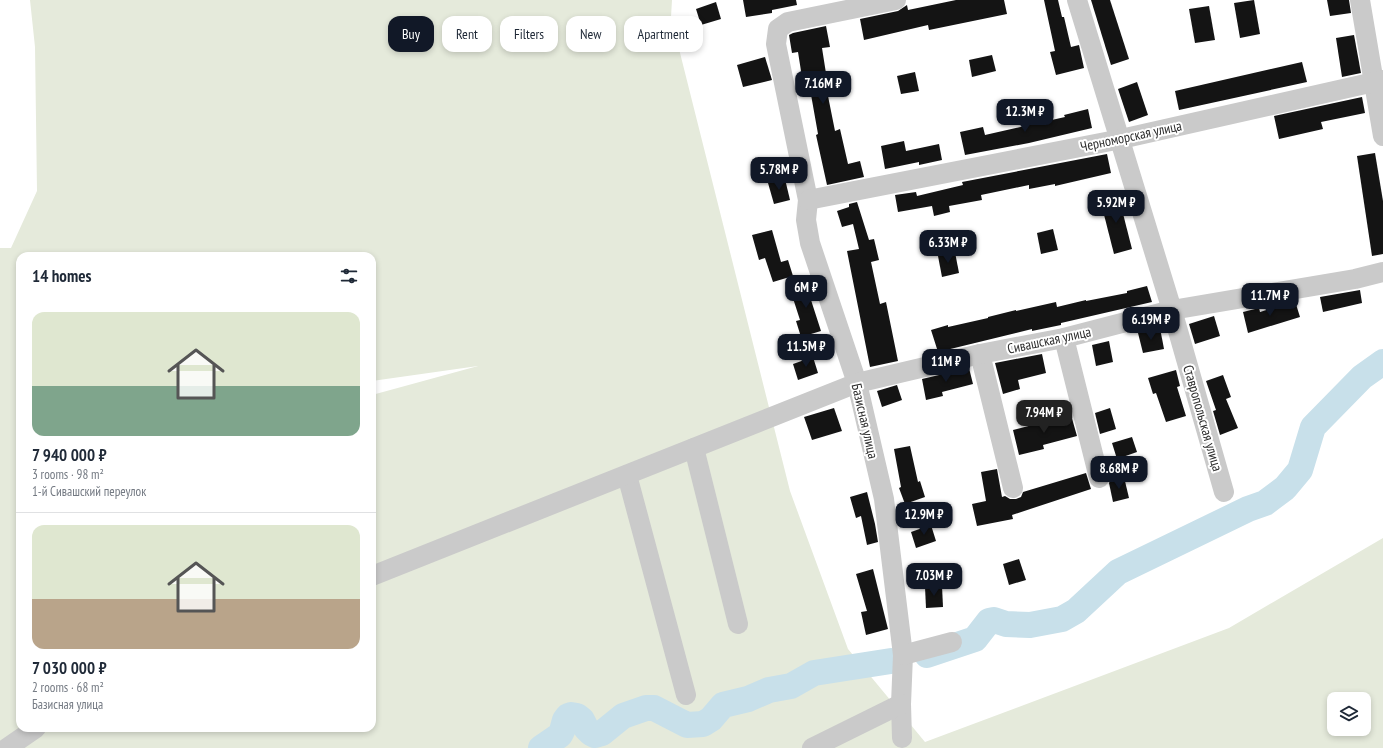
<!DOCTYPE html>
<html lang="en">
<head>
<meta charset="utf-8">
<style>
	:root { --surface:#fff; --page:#f6f6f7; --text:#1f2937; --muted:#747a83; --line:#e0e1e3; --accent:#111827 }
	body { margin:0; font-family:"PT Sans Narrow",sans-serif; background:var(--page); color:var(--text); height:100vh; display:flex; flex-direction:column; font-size:15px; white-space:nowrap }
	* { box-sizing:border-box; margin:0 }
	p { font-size:13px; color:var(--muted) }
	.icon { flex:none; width:22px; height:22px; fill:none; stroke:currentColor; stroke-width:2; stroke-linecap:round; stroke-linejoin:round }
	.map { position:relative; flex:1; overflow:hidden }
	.drawer { position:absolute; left:16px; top:252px; width:360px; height:480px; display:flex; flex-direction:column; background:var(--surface); border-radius:12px; box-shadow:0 2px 6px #0003 }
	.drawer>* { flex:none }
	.hud { position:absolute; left:388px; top:16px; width:380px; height:36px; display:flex; gap:8px }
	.buttons { position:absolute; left:1327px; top:692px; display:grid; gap:8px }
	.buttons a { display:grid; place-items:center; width:44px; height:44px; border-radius:8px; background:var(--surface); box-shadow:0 2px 6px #0003; font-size:20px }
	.price { position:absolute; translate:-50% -34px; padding:0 9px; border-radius:8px; background:var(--accent); color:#fff; font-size:13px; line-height:26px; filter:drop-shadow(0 1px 2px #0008) }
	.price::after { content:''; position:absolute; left:50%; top:24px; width:12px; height:9px; margin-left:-6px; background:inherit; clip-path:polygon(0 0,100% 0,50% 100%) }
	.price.on { background:#222; color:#fff }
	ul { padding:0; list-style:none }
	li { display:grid; align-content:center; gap:8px; height:212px; padding:0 16px }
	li+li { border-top:1px solid var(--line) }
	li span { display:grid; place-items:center; height:124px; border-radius:12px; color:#555 }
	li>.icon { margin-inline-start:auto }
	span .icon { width:72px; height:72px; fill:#fffc; stroke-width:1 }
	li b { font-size:17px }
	h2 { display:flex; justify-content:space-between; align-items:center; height:48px; padding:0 16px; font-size:17px }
	.pill { padding:0 14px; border-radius:12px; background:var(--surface); box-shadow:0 2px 6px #0003; font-size:14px; line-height:36px }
	.pill.on { background:var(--accent); color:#fff }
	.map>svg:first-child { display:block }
	.green { fill:#e5eadb; fill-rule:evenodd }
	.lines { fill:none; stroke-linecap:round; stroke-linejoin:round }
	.river { stroke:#c8e0ea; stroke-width:26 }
	.building { fill:#141414 }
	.minor { stroke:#cacaca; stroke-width:20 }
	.labels { text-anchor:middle; stroke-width:4; stroke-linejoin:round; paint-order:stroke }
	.street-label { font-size:14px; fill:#2d2d2d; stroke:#fff }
</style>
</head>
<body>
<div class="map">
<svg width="1383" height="748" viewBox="0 0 1383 748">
	<rect width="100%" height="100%" fill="#fff"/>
	<path class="green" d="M 30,0 L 672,0 L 671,17 L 790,491 L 848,649 L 925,742 L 1229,628 L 1383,538 L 1383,748 L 0,748 L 0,248 L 11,248 L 37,191 L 35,47 ZM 20,256 L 372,256 L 372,381 L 478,366 L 372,395 L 372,728 L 20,728 ZM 1334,699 L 1364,699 L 1364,729 L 1334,729 Z"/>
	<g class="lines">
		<g class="river">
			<path d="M 927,655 L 975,639 L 989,621 L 994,620 L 1006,624 L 1030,625 L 1062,619 L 1076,611 L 1118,572 L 1248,509 L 1265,503 L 1285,488 L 1300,470 L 1313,427 L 1362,377 L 1383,362"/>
			<path d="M 541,748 L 560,735 L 562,731 L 565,720 L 568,716 L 571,715 L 577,716 L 582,720 L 586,728 L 591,733 L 595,735 L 602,733 L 623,716 L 646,708 L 654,708 L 687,725 L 703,724 L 711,719 L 723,705 L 748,699 L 769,690 L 791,686 L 814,673 L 891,661"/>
		</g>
	</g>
	<g class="building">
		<path d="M 743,0 L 796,0 L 797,5 L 772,10 L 772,13 L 746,17 Z"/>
		<path d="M 956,0 L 1004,0 L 1007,14 L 929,30 L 928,25 L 864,40 L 860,19 L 898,11 L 907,5 L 908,10 Z"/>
		<path d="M 1044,0 L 1058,0 L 1062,17 L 1064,17 L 1071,47 L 1079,45 L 1084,68 L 1056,75 L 1050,52 L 1055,51 Z"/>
		<path d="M 1091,0 L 1110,0 L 1129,59 L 1111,65 Z"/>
		<path d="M 1254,0 L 1260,34 L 1240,38 L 1234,3 Z"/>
		<path d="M 1327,0 L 1349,0 L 1351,13 L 1330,16 Z"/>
		<path d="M 716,2 L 721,19 L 701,25 L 696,9 Z"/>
		<path d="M 1209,6 L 1215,40 L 1195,43 L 1189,9 Z"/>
		<path d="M 826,26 L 830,47 L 822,48 L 828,86 L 826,86 L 835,131 L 840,129 L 848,164 L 860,161 L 864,177 L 827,185 L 816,135 L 818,134 L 810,89 L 804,90 L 798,52 L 792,53 L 789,35 L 793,33 Z"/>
		<path d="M 1354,35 L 1361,73 L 1342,77 L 1336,38 Z"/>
		<path d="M 992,55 L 996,71 L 972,77 L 969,60 Z"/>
		<path d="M 765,57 L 772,80 L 743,87 L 737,65 Z"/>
		<path d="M 1302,62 L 1307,82 L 1179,110 L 1175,91 Z"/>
		<path d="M 915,72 L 919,91 L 901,94 L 897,76 Z"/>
		<path d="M 1137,82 L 1148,115 L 1129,122 L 1118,89 Z"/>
		<path d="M 1362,97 L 1365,113 L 1321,122 L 1323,129 L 1279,139 L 1274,116 Z"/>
		<path d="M 1088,109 L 1092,128 L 1029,143 L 965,155 L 960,132 L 983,127 L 985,135 L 1065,117 L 1064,115 Z"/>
		<path d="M 904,141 L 906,151 L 939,144 L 942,160 L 919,165 L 919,162 L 885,169 L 881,146 Z"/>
		<path d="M 1375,153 L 1383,201 L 1383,254 L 1372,256 L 1357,156 Z"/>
		<path d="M 1107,154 L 1111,173 L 1055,186 L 1055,184 L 1029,189 L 1029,185 L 981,195 L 982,200 L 949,206 L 950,212 L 934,216 L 932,206 L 898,212 L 895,195 L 916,192 L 917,196 L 963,185 L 962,182 Z"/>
		<path d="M 785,179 L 790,200 L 774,204 L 768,183 Z"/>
		<path d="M 1118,194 L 1132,249 L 1114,254 L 1100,199 Z"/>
		<path d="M 857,202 L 869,240 L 874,239 L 879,260 L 871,262 L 880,304 L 886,302 L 898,361 L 870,367 L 847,251 L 859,249 L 853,224 L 842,227 L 837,211 L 849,207 L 849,204 Z"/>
		<path d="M 1053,229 L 1058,250 L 1041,254 L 1037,233 Z"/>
		<path d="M 772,230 L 781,262 L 788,260 L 793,276 L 773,282 L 765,258 L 759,260 L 752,235 Z"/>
		<path d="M 955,252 L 959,273 L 942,277 L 938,256 Z"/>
		<path d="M 811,282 L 816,298 L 811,300 L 821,331 L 801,337 L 796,321 L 800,320 L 790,289 Z"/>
		<path d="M 1147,286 L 1152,302 L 1061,323 L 1061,325 L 1032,331 L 1032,329 L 938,352 L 931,330 L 948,325 L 948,327 L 988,318 L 988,317 L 1016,310 L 1016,311 L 1056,302 L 1057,307 L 1086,300 L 1086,301 L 1127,293 L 1127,291 Z"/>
		<path d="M 1360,290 L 1362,303 L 1323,312 L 1320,297 Z"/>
		<path d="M 1295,301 L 1300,317 L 1248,333 L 1243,312 L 1259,308 L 1260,312 Z"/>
		<path d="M 1214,316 L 1220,336 L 1195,344 L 1189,324 Z"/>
		<path d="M 1160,328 L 1164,349 L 1143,353 L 1138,333 Z"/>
		<path d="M 1109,341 L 1113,362 L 1096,366 L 1092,345 Z"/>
		<path d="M 1042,354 L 1046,373 L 1018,380 L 1020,389 L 1003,394 L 995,363 Z"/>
		<path d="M 813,357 L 818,373 L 798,380 L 793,364 Z"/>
		<path d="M 969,368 L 973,384 L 942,392 L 943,396 L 926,400 L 922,379 Z"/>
		<path d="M 1176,370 L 1180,386 L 1177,387 L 1186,416 L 1166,422 L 1156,393 L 1153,394 L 1148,378 Z"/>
		<path d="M 1223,375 L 1231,397 L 1226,399 L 1238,428 L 1220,435 L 1213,411 L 1216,410 L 1206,381 Z"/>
		<path d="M 897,385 L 902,400 L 882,407 L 877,391 Z"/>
		<path d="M 834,408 L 842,431 L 812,440 L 804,417 Z"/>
		<path d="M 1110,408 L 1116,429 L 1100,434 L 1095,413 Z"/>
		<path d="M 1071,415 L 1077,436 L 1043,445 L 1044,449 L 1019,455 L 1013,430 Z"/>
		<path d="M 1132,437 L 1137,452 L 1117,459 L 1112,443 Z"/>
		<path d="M 910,446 L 918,482 L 920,481 L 925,497 L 905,504 L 899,488 L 901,487 L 894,449 Z"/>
		<path d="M 997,469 L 1002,497 L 1005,496 L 1010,499 L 1016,499 L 1021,497 L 1023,492 L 1086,473 L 1091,489 L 1012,515 L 1013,519 L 977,526 L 972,504 L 986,501 L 981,472 Z"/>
		<path d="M 1124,477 L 1129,498 L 1113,502 L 1109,483 L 1110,481 Z"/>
		<path d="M 867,492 L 875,524 L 878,542 L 867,545 L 861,516 L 856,518 L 850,497 Z"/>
		<path d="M 931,525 L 936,541 L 916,548 L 911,532 Z"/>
		<path d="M 1019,559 L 1026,580 L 1009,585 L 1003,564 Z"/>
		<path d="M 873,569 L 888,629 L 866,635 L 861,612 L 867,611 L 856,574 Z"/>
		<path d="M 942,586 L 943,607 L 926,608 L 925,587 Z"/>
	</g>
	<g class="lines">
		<g class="minor">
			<path d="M 896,0 L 788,22 L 778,29 L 776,44 L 808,200 L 806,220 L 810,243 L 857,383 L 884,499 L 903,655 L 901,704 L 902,738"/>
			<path d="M 1077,0 L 1172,310 L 1224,492"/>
			<path d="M 1360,0 L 1383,136"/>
			<path d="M 808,200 L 1121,139 L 1383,80"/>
			<path d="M 1064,338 L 1099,478"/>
			<path d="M 980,354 L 1013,488"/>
			<path d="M 694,448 L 738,624"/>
			<path d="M 627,475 L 686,695"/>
			<path d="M 372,576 L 857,383 L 980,354 L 1064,338 L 1172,310 L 1355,279 L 1383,272"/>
			<path d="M 903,655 L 952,642"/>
			<path d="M 7,748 L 36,728"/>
			<path d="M 812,748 L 901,704"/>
		</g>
	</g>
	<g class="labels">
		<g class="street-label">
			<text transform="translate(1131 136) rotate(-12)" y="5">Черноморская улица</text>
			<text transform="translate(1049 340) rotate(-12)" y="5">Сивашская улица</text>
			<text transform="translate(1203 418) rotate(74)" y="5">Ставропольская улица</text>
			<text transform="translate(865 421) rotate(77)" y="5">Базисная улица</text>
		</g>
	</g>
</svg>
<div class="buttons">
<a><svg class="icon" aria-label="layers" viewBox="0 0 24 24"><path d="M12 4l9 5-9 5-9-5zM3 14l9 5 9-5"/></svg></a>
</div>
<b class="price" style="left:823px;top:105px">7.16M ₽</b>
<b class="price" style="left:1025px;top:133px">12.3M ₽</b>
<b class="price" style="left:779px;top:191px">5.78M ₽</b>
<b class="price" style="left:1116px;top:224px">5.92M ₽</b>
<b class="price" style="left:948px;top:264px">6.33M ₽</b>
<b class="price" style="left:806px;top:309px">6M ₽</b>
<b class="price" style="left:1270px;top:317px">11.7M ₽</b>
<b class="price" style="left:1151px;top:341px">6.19M ₽</b>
<b class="price" style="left:806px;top:368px">11.5M ₽</b>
<b class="price" style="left:946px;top:383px">11M ₽</b>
<b class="price on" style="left:1044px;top:434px">7.94M ₽</b>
<b class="price" style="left:1119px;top:490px">8.68M ₽</b>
<b class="price" style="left:924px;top:536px">12.9M ₽</b>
<b class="price" style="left:934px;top:597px">7.03M ₽</b>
<div class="hud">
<a class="pill on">Buy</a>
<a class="pill">Rent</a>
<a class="pill">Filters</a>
<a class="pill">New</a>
<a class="pill">Apartment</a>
</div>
<section class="drawer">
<h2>14 homes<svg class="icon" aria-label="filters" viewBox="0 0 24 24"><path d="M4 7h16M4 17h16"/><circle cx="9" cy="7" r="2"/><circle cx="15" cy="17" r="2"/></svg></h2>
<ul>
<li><span style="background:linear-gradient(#dfe7d0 60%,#7fa58c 0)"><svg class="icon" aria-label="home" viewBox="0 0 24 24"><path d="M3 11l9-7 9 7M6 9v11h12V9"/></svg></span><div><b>7 940 000 ₽</b><p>3 rooms · 98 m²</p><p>1-й Сивашский переулок</p></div></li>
<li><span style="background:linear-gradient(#dfe7d0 60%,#b9a48a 0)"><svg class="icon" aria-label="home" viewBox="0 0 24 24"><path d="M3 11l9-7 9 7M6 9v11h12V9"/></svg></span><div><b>7 030 000 ₽</b><p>2 rooms · 68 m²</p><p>Базисная улица</p></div></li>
</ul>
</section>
</div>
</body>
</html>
